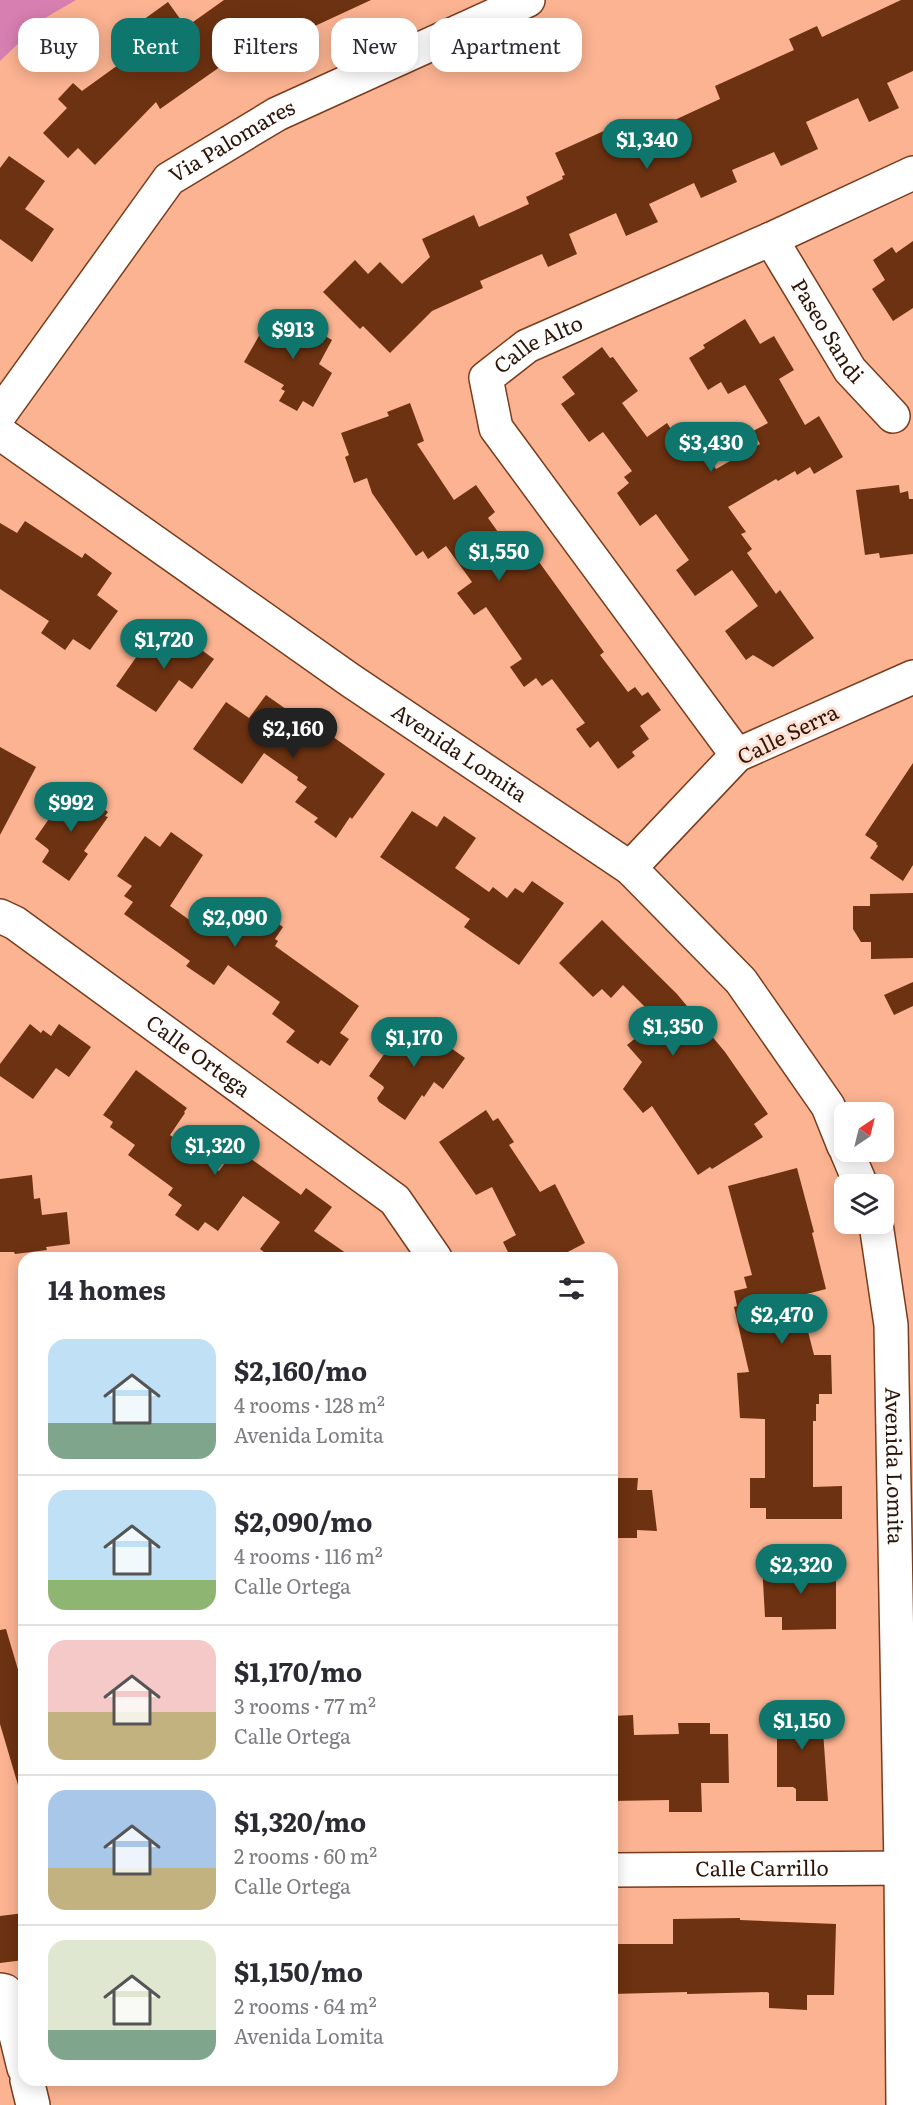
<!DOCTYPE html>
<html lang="en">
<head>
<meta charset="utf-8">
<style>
	:root { --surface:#fff; --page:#f2f2f3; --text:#2b2b33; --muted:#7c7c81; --line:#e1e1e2; --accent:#0f766e }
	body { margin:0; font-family:Literata,serif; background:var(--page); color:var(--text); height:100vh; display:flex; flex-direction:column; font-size:22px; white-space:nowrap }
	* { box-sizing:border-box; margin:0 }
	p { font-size:20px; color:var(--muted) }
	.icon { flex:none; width:33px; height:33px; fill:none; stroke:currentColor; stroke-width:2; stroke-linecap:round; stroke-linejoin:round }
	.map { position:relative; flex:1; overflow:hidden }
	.panel { position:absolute; left:18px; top:1252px; width:600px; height:834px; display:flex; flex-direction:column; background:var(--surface); border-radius:18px; box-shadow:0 3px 15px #0003 }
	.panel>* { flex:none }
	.banner { position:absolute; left:18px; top:18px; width:600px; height:54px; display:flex; gap:12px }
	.needle { width:39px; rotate:35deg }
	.fabs { position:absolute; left:834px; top:1102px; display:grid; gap:12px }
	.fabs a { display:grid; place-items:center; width:60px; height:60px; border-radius:12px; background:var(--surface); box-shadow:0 3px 15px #0003; font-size:30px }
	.price { position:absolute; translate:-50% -51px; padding:0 14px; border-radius:21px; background:var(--accent); color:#fff; font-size:20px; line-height:39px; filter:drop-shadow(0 2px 3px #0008) }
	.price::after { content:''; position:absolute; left:50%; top:36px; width:18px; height:14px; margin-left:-9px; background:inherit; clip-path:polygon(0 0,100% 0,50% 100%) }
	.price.current { background:#222; color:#fff }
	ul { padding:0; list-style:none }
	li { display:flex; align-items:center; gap:18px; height:150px; padding:0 30px }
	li+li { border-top:2px solid var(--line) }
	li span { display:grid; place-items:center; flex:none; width:168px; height:120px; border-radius:18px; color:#555 }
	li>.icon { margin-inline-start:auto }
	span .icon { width:72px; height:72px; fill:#fffc; stroke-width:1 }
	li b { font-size:26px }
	h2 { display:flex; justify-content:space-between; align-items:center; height:72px; padding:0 30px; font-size:26px }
	.tag { padding:0 21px; border-radius:18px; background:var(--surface); box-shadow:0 3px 15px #0003; font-size:21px; line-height:54px }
	.tag.current { background:var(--accent); color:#fff }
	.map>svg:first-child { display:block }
	.green { fill:#d77fb0 }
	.building { fill:#6d3211 }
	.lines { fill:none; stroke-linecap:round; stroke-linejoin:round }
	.minor-casing { stroke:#793c1c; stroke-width:36 }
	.minor { stroke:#fff; stroke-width:33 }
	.labels { text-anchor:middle; stroke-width:6; stroke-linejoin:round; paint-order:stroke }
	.street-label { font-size:21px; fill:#2f1508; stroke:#fee0d2 }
</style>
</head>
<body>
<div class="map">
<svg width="913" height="2105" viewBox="0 0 913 2105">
	<rect width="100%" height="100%" fill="#fbb391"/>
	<path class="green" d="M 0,0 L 76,0 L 45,18 L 0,61 Z"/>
	<g class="building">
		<path d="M 224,0 L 371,0 L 248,57 L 244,50 L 160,109 L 156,102 L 95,165 L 78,148 L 68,158 L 43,133 L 67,108 L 58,99 L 73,83 L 82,91 L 125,60 L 120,54 L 131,46 L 128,41 L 148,27 L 143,20 L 168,2 L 186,27 Z"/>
		<path d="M 901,0 L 913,0 L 913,71 L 887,83 L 899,108 L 869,122 L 858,98 L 806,122 L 818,149 L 781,166 L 774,152 L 732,170 L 737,182 L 701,198 L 694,183 L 649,204 L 658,222 L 626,236 L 616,213 L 569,234 L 577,254 L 548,267 L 542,254 L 480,281 L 483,288 L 432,311 L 390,353 L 363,326 L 360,329 L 323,292 L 355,260 L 368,274 L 380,262 L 402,284 L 430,257 L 422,239 L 474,215 L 479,227 L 529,204 L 526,197 L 563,179 L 562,176 L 565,175 L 555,153 L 606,130 L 616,151 L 642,141 L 668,128 L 666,124 L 720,99 L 715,86 L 794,50 L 789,39 L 817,26 L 822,37 Z"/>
		<path d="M 9,156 L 45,181 L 25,209 L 54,229 L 32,262 L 0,239 L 0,168 Z"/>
		<path d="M 913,241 L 913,308 L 893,321 L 872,289 L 885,280 L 873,260 L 892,247 L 896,253 Z"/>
		<path d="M 290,315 L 332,340 L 319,364 L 332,373 L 313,407 L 303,401 L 297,411 L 279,401 L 285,391 L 281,389 L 284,385 L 244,362 L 267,322 L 276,328 L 278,323 L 283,326 Z"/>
		<path d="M 745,319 L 760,344 L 774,336 L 794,370 L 779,379 L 805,425 L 819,416 L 843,457 L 814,474 L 810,467 L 797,475 L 795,471 L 778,481 L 776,479 L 728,507 L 746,532 L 741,534 L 752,549 L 747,553 L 776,594 L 780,590 L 814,638 L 773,667 L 753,655 L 746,660 L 725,631 L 758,606 L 732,570 L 695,596 L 676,570 L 689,560 L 656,514 L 640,526 L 617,493 L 629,483 L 624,477 L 632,471 L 603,432 L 589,442 L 561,404 L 575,394 L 562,377 L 602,347 L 610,358 L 613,357 L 638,391 L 622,403 L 647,437 L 667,423 L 673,432 L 684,424 L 716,469 L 760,444 L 753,431 L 768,423 L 745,385 L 728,394 L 721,382 L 708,390 L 689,358 L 705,348 L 703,345 Z"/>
		<path d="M 410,403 L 424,441 L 417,444 L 454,500 L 476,485 L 495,512 L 488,518 L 521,564 L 534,555 L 604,652 L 600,655 L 628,692 L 635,687 L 642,696 L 648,692 L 661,710 L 640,726 L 649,739 L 632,752 L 635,756 L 618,769 L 598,741 L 590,748 L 576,729 L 585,723 L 552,679 L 542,686 L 536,678 L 524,687 L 510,667 L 522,659 L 486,607 L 474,615 L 457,593 L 472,582 L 446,546 L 428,559 L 423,551 L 416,556 L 372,493 L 367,478 L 354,483 L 345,457 L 349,455 L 341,433 L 389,416 L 387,412 Z"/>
		<path d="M 899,485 L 900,493 L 908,491 L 909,499 L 913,499 L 913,554 L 880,558 L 879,553 L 865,555 L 856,490 Z"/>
		<path d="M 25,521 L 82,558 L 85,553 L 112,573 L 97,595 L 118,611 L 90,650 L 73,639 L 65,650 L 41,633 L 49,621 L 0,589 L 0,523 L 17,533 Z"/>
		<path d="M 174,630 L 214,659 L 192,689 L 179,680 L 156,712 L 116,686 L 151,636 L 164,645 Z"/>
		<path d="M 266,695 L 327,738 L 329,734 L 385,774 L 352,819 L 350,817 L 336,838 L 314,822 L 318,818 L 295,802 L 307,787 L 297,780 L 298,777 L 264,753 L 242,784 L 193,749 L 226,702 L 249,718 Z"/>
		<path d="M 0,747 L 36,767 L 0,835 Z"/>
		<path d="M 913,763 L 913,865 L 903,881 L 870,858 L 878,846 L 876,844 L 877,843 L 865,835 Z"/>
		<path d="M 74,788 L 108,812 L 105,816 L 108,817 L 84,851 L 88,854 L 69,881 L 42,862 L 49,851 L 48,849 L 35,839 L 69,790 L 72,792 Z"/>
		<path d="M 412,811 L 437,827 L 444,816 L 476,838 L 455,868 L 489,892 L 493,887 L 507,898 L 515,888 L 523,893 L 532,881 L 564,903 L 519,965 L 464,927 L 470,919 L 380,857 Z"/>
		<path d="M 171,832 L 203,855 L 170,906 L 209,934 L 229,906 L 237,912 L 245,900 L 283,927 L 275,939 L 278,941 L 275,946 L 359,1006 L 340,1033 L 349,1039 L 330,1066 L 321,1060 L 318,1064 L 286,1042 L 295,1031 L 272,1014 L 280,1002 L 228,965 L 214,985 L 186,966 L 190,961 L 124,914 L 133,902 L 124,896 L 132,886 L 117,876 L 145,836 L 160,847 Z"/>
		<path d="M 913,893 L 913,958 L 871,959 L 871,942 L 861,942 L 853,929 L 853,906 L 870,906 L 870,894 Z"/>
		<path d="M 602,920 L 677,994 L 725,1052 L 768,1114 L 754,1124 L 763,1137 L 712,1169 L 710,1167 L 698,1175 L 652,1106 L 643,1113 L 623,1089 L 642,1062 L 627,1045 L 658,1020 L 623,985 L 611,998 L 602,989 L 593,997 L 559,963 Z"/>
		<path d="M 913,982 L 913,1006 L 894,1015 L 884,995 Z"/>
		<path d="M 422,1021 L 423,1028 L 465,1058 L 443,1089 L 434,1082 L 424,1097 L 422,1095 L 405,1120 L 379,1102 L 377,1098 L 384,1088 L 383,1086 L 369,1076 L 405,1024 Z"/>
		<path d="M 30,1024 L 41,1033 L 43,1030 L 51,1036 L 59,1024 L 91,1047 L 69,1077 L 56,1068 L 33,1099 L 0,1076 L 0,1064 Z"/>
		<path d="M 136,1070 L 187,1108 L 184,1112 L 185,1113 L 170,1135 L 219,1171 L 236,1148 L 301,1195 L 306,1188 L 332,1207 L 314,1231 L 353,1258 L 272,1258 L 260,1249 L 280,1222 L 243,1196 L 218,1231 L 205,1222 L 198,1231 L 175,1215 L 182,1205 L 168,1195 L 173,1188 L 128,1155 L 135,1145 L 110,1127 L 113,1122 L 103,1115 Z"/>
		<path d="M 486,1110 L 493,1121 L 498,1118 L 514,1142 L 509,1145 L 540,1192 L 555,1184 L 585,1243 L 556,1258 L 511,1258 L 503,1242 L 516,1235 L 492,1187 L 476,1195 L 439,1142 Z"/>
		<path d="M 797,1168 L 814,1232 L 812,1233 L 826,1289 L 799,1296 L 814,1355 L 831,1355 L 832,1394 L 819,1394 L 819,1404 L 816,1404 L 816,1421 L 813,1421 L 813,1487 L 842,1486 L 842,1519 L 766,1519 L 766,1508 L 750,1508 L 750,1478 L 765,1478 L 765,1419 L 740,1418 L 737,1373 L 749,1372 L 734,1307 L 737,1306 L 734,1291 L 747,1288 L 744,1277 L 752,1275 L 728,1186 Z"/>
		<path d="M 32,1175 L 34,1199 L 40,1198 L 42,1215 L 67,1212 L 70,1244 L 46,1247 L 47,1250 L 15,1254 L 14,1252 L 0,1252 L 0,1179 Z"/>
		<path d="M 612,1478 L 638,1478 L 637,1490 L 652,1490 L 657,1531 L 637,1530 L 637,1538 L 612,1538 Z"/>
		<path d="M 836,1562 L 836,1629 L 782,1630 L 782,1617 L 765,1617 L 762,1564 Z"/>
		<path d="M 6,1629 L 24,1690 L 24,1784 L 18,1785 L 0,1724 L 0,1630 Z"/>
		<path d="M 821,1703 L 828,1801 L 796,1801 L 796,1789 L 793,1787 L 777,1787 L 777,1704 Z"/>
		<path d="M 633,1715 L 634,1735 L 679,1734 L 678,1723 L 710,1723 L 710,1734 L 728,1734 L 729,1783 L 701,1783 L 702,1812 L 669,1812 L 669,1800 L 612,1801 L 612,1716 Z"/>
		<path d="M 24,1913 L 24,1960 L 0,1963 L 0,1916 Z"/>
		<path d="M 740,1918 L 740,1920 L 836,1924 L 834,1995 L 807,1995 L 807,2010 L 769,2008 L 769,1993 L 767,1992 L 687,1994 L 687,1992 L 612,1994 L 612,1944 L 673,1944 L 673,1919 Z"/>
	</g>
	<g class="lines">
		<defs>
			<g id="minor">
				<path id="s1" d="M 771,239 L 850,370 L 893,416"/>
				<path id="s2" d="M 0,414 L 169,179 L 277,114 L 528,0"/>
				<path id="s3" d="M 0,433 L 350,680 L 630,868 L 741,981 L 828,1106 L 844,1146"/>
				<path id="s4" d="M 737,755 L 496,428 L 486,378 L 527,346 L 771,239 L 913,173"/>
				<path d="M 630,868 L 737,755 L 913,677"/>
				<path id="s5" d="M 0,916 L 15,923 L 395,1200 L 435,1258"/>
				<path d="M 847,1152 L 861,1185"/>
				<path id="s6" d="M 876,1224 L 891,1325 L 901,1868 L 903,2105"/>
				<path id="s7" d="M 612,1870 L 913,1868"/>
				<path d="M 0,1990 L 5,1991 L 24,2068"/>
				<path d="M 27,2080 L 33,2105"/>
			</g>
		</defs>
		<use href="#minor" class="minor-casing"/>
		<use href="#minor" class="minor"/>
	</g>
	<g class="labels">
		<g class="street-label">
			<text dy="7" stroke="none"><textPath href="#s2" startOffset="363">Via Palomares</textPath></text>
			<text dy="7" stroke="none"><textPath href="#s1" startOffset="108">Paseo Sandi</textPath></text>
			<text dy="7" stroke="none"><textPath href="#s4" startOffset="520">Calle Alto</textPath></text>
			<text transform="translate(788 735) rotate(-26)" y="7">Calle Serra</text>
			<text dy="7" stroke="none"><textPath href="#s3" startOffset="560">Avenida Lomita</textPath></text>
			<text dy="7" stroke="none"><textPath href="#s5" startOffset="243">Calle Ortega</textPath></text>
			<text dy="7" stroke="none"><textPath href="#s6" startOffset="243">Avenida Lomita</textPath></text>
			<text dy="7" stroke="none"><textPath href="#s7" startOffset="150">Calle Carrillo</textPath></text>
		</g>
	</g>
</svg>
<div class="fabs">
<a><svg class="needle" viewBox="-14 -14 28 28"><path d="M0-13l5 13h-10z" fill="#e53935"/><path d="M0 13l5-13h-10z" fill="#7c7c81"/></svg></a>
<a><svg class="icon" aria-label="layers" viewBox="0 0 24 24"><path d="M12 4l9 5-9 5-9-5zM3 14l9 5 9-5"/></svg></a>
</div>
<b class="price" style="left:647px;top:170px">$1,340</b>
<b class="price" style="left:293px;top:360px">$913</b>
<b class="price" style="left:711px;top:473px">$3,430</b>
<b class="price" style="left:499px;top:582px">$1,550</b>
<b class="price" style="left:164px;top:670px">$1,720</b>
<b class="price current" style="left:293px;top:759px">$2,160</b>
<b class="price" style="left:71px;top:833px">$992</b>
<b class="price" style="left:235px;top:948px">$2,090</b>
<b class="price" style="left:673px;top:1057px">$1,350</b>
<b class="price" style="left:414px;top:1068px">$1,170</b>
<b class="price" style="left:215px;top:1176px">$1,320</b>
<b class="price" style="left:782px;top:1345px">$2,470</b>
<b class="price" style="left:801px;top:1595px">$2,320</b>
<b class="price" style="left:802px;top:1751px">$1,150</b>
<div class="banner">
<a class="tag">Buy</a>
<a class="tag current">Rent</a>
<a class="tag">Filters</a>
<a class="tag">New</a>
<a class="tag">Apartment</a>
</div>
<section class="panel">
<h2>14 homes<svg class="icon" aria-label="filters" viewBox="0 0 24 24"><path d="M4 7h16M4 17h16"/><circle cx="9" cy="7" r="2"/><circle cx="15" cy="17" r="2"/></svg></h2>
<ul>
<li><span style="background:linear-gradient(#bfe0f5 70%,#7fa58c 0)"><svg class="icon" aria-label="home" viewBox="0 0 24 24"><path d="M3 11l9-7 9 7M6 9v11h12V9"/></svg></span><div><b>$2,160/mo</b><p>4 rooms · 128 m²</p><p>Avenida Lomita</p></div></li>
<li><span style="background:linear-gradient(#bfe0f5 75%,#8fb573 0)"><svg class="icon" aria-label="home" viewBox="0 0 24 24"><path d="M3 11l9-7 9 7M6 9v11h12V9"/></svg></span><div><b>$2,090/mo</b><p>4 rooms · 116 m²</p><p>Calle Ortega</p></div></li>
<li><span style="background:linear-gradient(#f6c9c9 60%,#c2b280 0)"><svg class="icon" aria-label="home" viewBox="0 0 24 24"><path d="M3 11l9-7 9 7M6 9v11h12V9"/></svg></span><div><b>$1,170/mo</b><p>3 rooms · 77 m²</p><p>Calle Ortega</p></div></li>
<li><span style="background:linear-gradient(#a9c7e8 65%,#c2b280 0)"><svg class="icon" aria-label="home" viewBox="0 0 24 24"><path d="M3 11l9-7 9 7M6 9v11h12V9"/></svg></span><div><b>$1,320/mo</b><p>2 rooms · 60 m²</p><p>Calle Ortega</p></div></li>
<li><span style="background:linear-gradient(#dfe7d0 75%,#7fa58c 0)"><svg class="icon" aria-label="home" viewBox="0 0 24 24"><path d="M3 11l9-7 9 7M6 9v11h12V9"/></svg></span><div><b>$1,150/mo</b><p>2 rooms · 64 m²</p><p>Avenida Lomita</p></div></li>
</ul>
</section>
</div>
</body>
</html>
